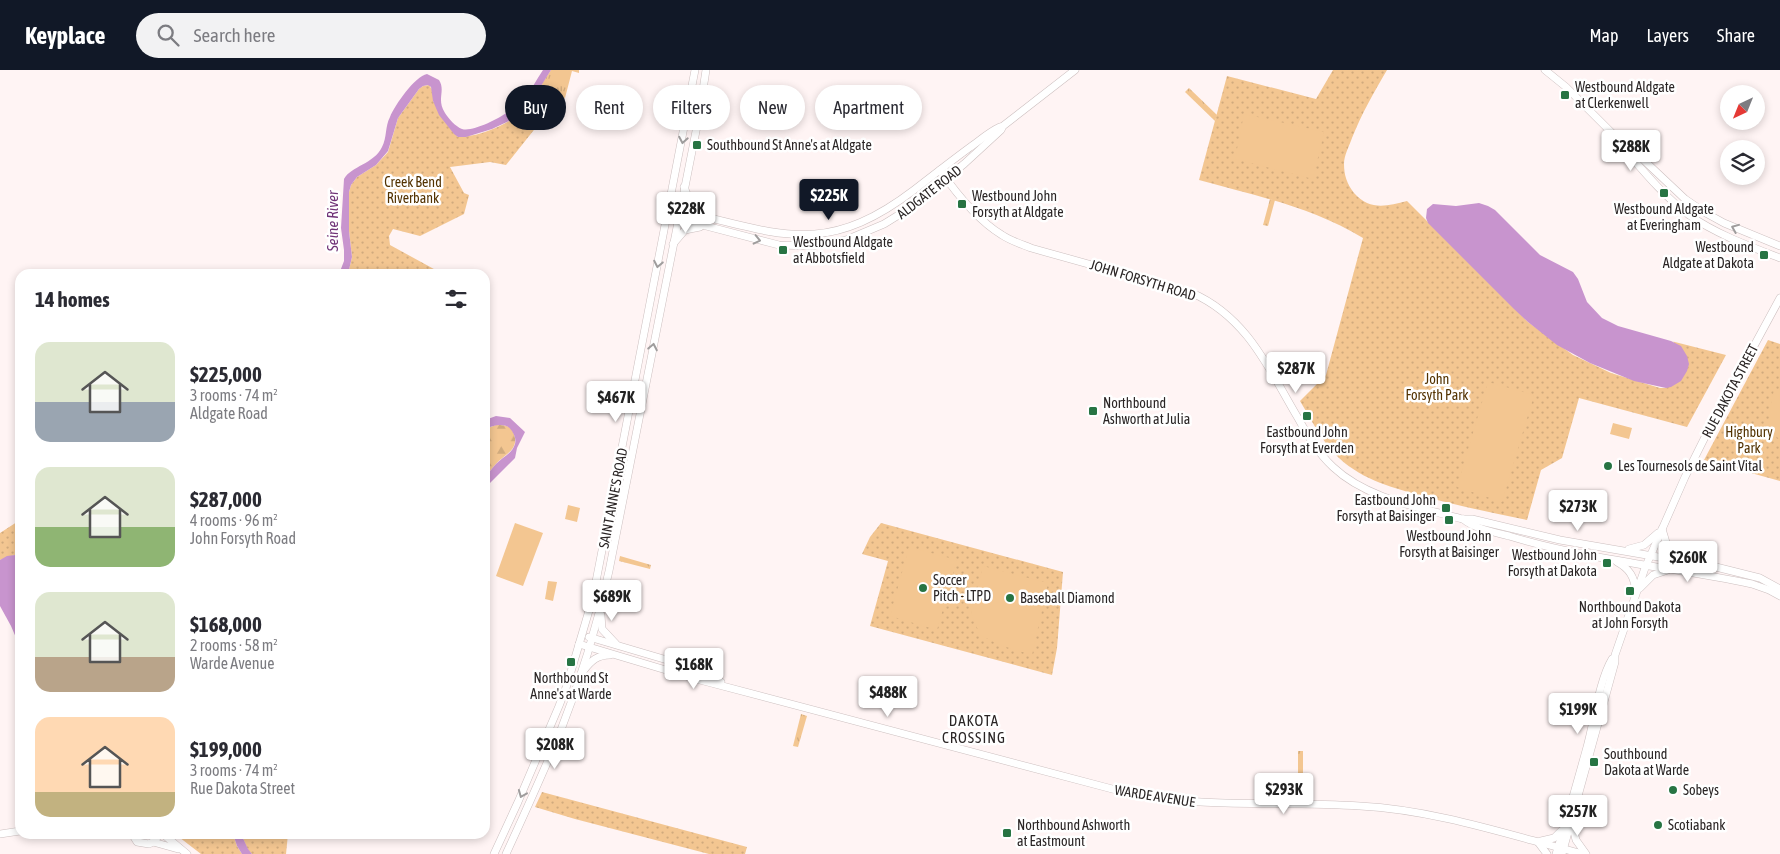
<!DOCTYPE html>
<html lang="en">
<head>
<meta charset="utf-8">
<style>
	:root { --surface:#fff; --page:#f2f2f3; --text:#2b2b33; --muted:#7c7c81; --accent:#111827 }
	body { margin:0; font-family:"Asap Condensed",sans-serif; background:var(--page); color:var(--text); height:100vh; display:flex; flex-direction:column; font-size:19px; white-space:nowrap }
	* { box-sizing:border-box; margin:0 }
	p { font-size:16px; color:var(--muted) }
	.icon { flex:none; width:28px; height:28px; fill:none; stroke:currentColor; stroke-width:2; stroke-linecap:round; stroke-linejoin:round }
	.map { position:relative; flex:1; overflow:hidden }
	.drawer { position:absolute; left:15px; top:199px; width:475px; height:570px; display:flex; flex-direction:column; background:var(--surface); border-radius:15px; box-shadow:0 2px 8px #0003 }
	.drawer>* { flex:none }
	.top-card { position:absolute; left:505px; top:15px; width:475px; height:45px; display:flex; gap:10px }
	.needle { width:32px; rotate:223deg }
	.controls { position:absolute; left:1720px; top:15px; display:grid; gap:10px }
	.controls a { display:grid; place-items:center; width:45px; height:45px; border-radius:50%; background:var(--surface); box-shadow:0 2px 8px #0003; font-size:25px }
	.price { position:absolute; translate:-50% -42px; padding:0 11px; border-radius:5px; background:#fff; color:#222; font-size:16px; line-height:32px; filter:drop-shadow(0 1px 2px #0008) }
	.price::after { content:''; position:absolute; left:50%; top:30px; width:15px; height:11px; margin-left:-8px; background:inherit; clip-path:polygon(0 0,100% 0,50% 100%) }
	.price.on { background:var(--accent); color:#fff }
	ul { padding:0; list-style:none }
	li { display:flex; align-items:center; gap:15px; height:125px; padding:0 20px }
	li span { display:grid; place-items:center; flex:none; width:140px; height:100px; border-radius:15px; color:#555 }
	li>.icon { margin-inline-start:auto }
	span .icon { width:60px; height:60px; fill:#fffc; stroke-width:1 }
	li b { font-size:21px }
	h2 { display:flex; justify-content:space-between; align-items:center; height:60px; padding:0 20px; font-size:21px }
	.chip { padding:0 18px; border-radius:22px; background:var(--surface); box-shadow:0 2px 8px #0003; font-size:18px; line-height:45px }
	.chip.on { background:var(--accent); color:#fff }
	header { display:flex; align-items:center; gap:30px; box-sizing:border-box; height:70px; padding:0 25px; background:var(--accent); color:#fff }
	header strong { font-size:24px }
	nav { display:flex; gap:28px; margin-inline-start:auto; font-size:18px }
	.search { width:350px; height:45px; background:var(--page); display:flex; align-items:center; gap:12px; box-sizing:border-box; padding:0 18px; border-radius:28px; color:var(--muted); font-size:19px }
	.map>svg:first-child { display:block }
	.grass { fill:url(#grass-tufts) }
	.forest { fill:url(#forest-firs) }
	.park { fill:url(#park-dots) }
	.pitch { fill:#f3c691 }
	.water { fill:#c894ce }
	.lines { fill:none; stroke-linecap:round; stroke-linejoin:round }
	.secondary-casing { stroke:#ccbfbf; stroke-width:8 }
	.secondary { stroke:#fff; stroke-width:7 }
	.oneway { stroke:#9f9d9d }
	.poi-dot { fill:#277443; stroke:#fff; stroke-width:2 }
	.labels { text-anchor:middle; stroke-width:5; stroke-linejoin:round; paint-order:stroke }
	.poi-label { font-size:14px; fill:#2a2525; stroke:#fff; text-anchor:start }
	.park-label { font-size:14px; fill:#533200; stroke:#fff }
	.street-label { font-size:14px; fill:#2a2525; stroke:#fff }
	.water-label { font-size:15px; font-style:italic; fill:#6f3277; stroke:#fff }
	.neighbourhood-label { font-size:15px; letter-spacing:1px; fill:#2a2525; stroke:#fff }
</style>
</head>
<body>
<header>
<strong>Keyplace</strong>
<div class="search"><svg class="icon" aria-label="search" viewBox="0 0 24 24"><circle cx="10" cy="10" r="6"/><path d="M15 15l6 6"/></svg>Search here</div>
<nav><a>Map</a><a>Layers</a><a>Share</a></nav>
</header>
<div class="map">
<svg width="1780" height="784" viewBox="0 0 1780 784">
	<defs>
		<pattern id="grass-tufts" width="24" height="20" patternUnits="userSpaceOnUse" patternTransform="scale(1.25)"><rect width="24" height="20" fill="#f3c691"/><path d="M3 7l-1-3M5 7V3M7 7l1-3M15 17l-1-3M17 17v-4M19 17l1-3" fill="none" stroke="#d0aa7d"/></pattern>
		<pattern id="forest-firs" width="22" height="20" patternUnits="userSpaceOnUse" patternTransform="scale(1.25)"><rect width="22" height="20" fill="#f3c691"/><path d="M5 1l3.5 6h-7zM16 11l3.5 6h-7z" fill="#d0aa7d"/></pattern>
		<pattern id="park-dots" width="8" height="8" patternUnits="userSpaceOnUse" patternTransform="scale(1.25)"><rect width="8" height="8" fill="#f3c691"/><path d="M2 2h.1M6 6h.1" fill="none" stroke="#d0aa7d" stroke-width="1.8" stroke-linecap="round"/></pattern>
	</defs>
	<rect width="100%" height="100%" fill="#fff4f4"/>
	<g class="grass">
		<path d="M 551,0 L 579,0 L 579,3 L 572,1 L 565,28 L 537,21 Z"/>
		<path d="M 1189,18 L 1217,45 L 1215,51 L 1185,22 Z"/>
		<path d="M 1270,129 L 1275,130 L 1268,156 L 1263,155 Z"/>
		<path d="M 620,486 L 651,495 L 650,499 L 619,491 Z"/>
		<path d="M 801,644 L 807,646 L 798,677 L 793,676 Z"/>
		<rect x="1298" y="681" width="5" height="33"/>
	</g>
	<path class="forest" d="M 496,355 C 504,355 510,355 513,362 C 521,379 505,384 496,394 C 492,398 490,402 485,406 L 485,359 Z"/>
	<g class="park">
		<path d="M 1333,0 L 1387,0 C 1373,24 1362,43 1352,68 C 1349,77 1344,85 1344,94 C 1344,105 1347,114 1354,123 C 1370,141 1387,136 1407,131 L 1528,252 L 1573,285 L 1590,293 L 1611,303 L 1660,318 L 1666,318 L 1674,272 L 1671,271 L 1726,285 L 1687,357 L 1579,328 L 1562,388 L 1541,400 L 1527,450 C 1493,443 1459,436 1426,427 C 1394,418 1364,411 1339,388 C 1322,372 1312,351 1300,331 L 1326,305 L 1363,168 C 1311,137 1257,126 1199,110 L 1227,6 L 1316,29 Z"/>
		<path d="M 429,15 L 433,21 L 433,31 L 458,67 C 480,67 515,52 529,35 L 549,41 L 506,95 L 490,92 L 450,97 L 464,123 L 469,125 L 464,144 L 420,166 L 393,159 L 389,166 L 390,175 L 443,204 L 348,204 L 352,187 L 349,161 L 349,122 L 351,115 L 357,107 L 376,95 L 388,82 L 398,48 L 419,19 L 423,16 Z"/>
		<path d="M 1768,270 L 1780,274 L 1780,411 L 1704,390 Z"/>
		<path d="M 20,450 L 20,486 L 15,485 L 0,490 L 0,463 Z"/>
		<path d="M 881,453 L 1063,502 L 1057,578 L 1052,605 L 870,556 L 888,491 L 862,484 L 870,467 Z"/>
		<path d="M 542,722 L 747,777 L 745,784 L 709,784 L 575,749 L 535,737 Z"/>
		<path d="M 175,764 L 233,764 L 237,776 L 242,784 L 201,784 Z"/>
		<path d="M 241,764 L 288,764 L 286,784 L 252,784 L 248,780 Z"/>
	</g>
	<g class="pitch">
		<path d="M 1244,44 L 1324,62 L 1313,109 L 1235,89 Z"/>
		<path d="M 1488,312 L 1534,325 L 1502,432 L 1457,417 Z"/>
		<path d="M 1774,320 L 1780,322 L 1780,370 C 1764,355 1770,339 1774,320 Z"/>
		<path d="M 1613,353 L 1632,358 L 1629,369 L 1610,364 Z"/>
		<path d="M 568,435 L 580,438 L 577,452 L 565,449 Z"/>
		<path d="M 515,453 L 543,463 L 523,516 L 496,506 Z"/>
		<path d="M 909,477 L 957,490 L 937,560 L 890,546 Z"/>
		<path d="M 983,496 L 1048,513 L 1032,585 L 1000,575 L 980,565 L 971,543 Z"/>
		<path d="M 548,511 L 557,512 L 553,531 L 545,529 Z"/>
	</g>
	<g class="water">
		<path d="M 543,0 L 551,0 L 529,35 L 515,48 L 492,59 L 466,67 L 458,67 L 454,64 L 439,45 L 433,31 L 431,17 L 428,15 L 423,16 L 419,19 L 398,48 L 388,81 L 376,95 L 357,107 L 351,115 L 349,122 L 349,161 L 352,187 L 348,204 L 339,204 L 344,191 L 344,180 L 341,158 L 344,109 C 351,96 374,94 382,77 C 387,68 385,56 390,47 C 395,35 415,6 427,4 L 439,10 C 446,21 436,29 445,43 C 448,48 456,57 462,59 C 475,63 512,42 521,32 C 530,23 536,10 543,0 Z"/>
		<path d="M 1479,133 L 1488,136 L 1495,140 L 1540,185 L 1573,202 L 1578,209 L 1587,232 L 1602,248 L 1618,256 L 1671,271 L 1681,276 L 1687,286 L 1689,294 L 1687,301 L 1681,311 L 1671,317 L 1666,318 L 1634,311 L 1590,293 L 1557,275 L 1528,252 L 1514,239 L 1428,153 L 1426,148 L 1427,139 L 1433,134 L 1456,136 Z"/>
		<path d="M 496,346 L 510,348 L 525,362 L 517,378 L 515,388 L 485,418 L 485,406 C 490,402 492,398 496,394 C 502,387 512,384 515,374 C 516,370 515,366 513,363 C 508,351 494,355 485,359 L 485,350 Z"/>
		<path d="M 15,485 L 20,486 L 20,577 L 11,556 L 0,536 L 0,490 L 7,486 Z"/>
		<path d="M 233,764 L 241,764 L 248,779 L 252,784 L 242,784 L 237,776 Z"/>
	</g>
	<g class="lines">
		<defs>
			<g id="secondary">
				<path d="M 1545,0 L 1566,17 L 1626,77 L 1633,80 L 1685,129 L 1704,142 L 1724,153 L 1780,176"/>
				<path d="M 1626,77 L 1626,81 C 1645,103 1665,127 1689,145 C 1716,164 1749,176 1780,188"/>
				<path d="M 940,100 C 956,123 977,150 1002,165 C 1011,171 1021,174 1031,178 L 1192,223 C 1247,247 1269,299 1298,348 C 1308,366 1318,383 1333,397 C 1367,429 1419,437 1462,449 L 1472,449 L 1560,470 L 1716,497 L 1760,508 L 1780,519"/>
				<path d="M 684,117 L 691,134 L 705,145"/>
				<path d="M 676,140 C 777,162 822,190 914,120 C 932,106 950,92 969,78 C 979,71 989,62 1000,57"/>
				<path d="M 668,146 L 779,175 L 812,176 L 846,170 L 884,154 L 905,141 L 964,94 L 1001,60 L 1003,56 L 1075,0"/>
				<path d="M 673,174 L 685,160 L 700,157"/>
				<path d="M 1463,449 C 1475,459 1494,462 1509,466 C 1588,490 1671,497 1752,514 L 1769,520 L 1780,526"/>
				<path d="M 1662,459 L 1668,479 L 1680,489"/>
				<path d="M 1629,479 L 1644,475 L 1658,463"/>
				<path d="M 1617,492 C 1630,499 1634,507 1636,521"/>
				<path d="M 1640,518 L 1653,505 L 1668,500"/>
				<path d="M 601,545 L 602,559 L 616,574"/>
				<path d="M 589,567 L 667,590 L 721,612"/>
				<path d="M 579,574 L 696,609 L 1135,725 C 1210,738 1285,731 1360,736 C 1436,740 1509,765 1583,784"/>
				<path d="M 584,600 C 591,591 597,585 610,585"/>
				<path d="M 1572,753 L 1576,770 L 1586,784"/>
				<path d="M 0,764 L 20,761"/>
				<path d="M 132,764 L 137,772 L 149,774 L 155,771 L 159,764"/>
				<path d="M 163,764 L 187,784"/>
				<path d="M 1541,771 L 1554,768 L 1561,761"/>
				<path d="M 153,772 L 178,779"/>
				<path d="M 1538,772 L 1547,784"/>
				<path d="M 494,784 L 518,732 L 559,636 L 567,615 L 593,527 L 695,0"/>
				<path d="M 506,784 C 524,745 542,705 559,665 C 580,612 597,557 609,501 L 699,46 L 706,0"/>
				<path d="M 1556,784 C 1567,749 1577,713 1587,677 C 1594,652 1599,611 1612,589"/>
				<path d="M 1562,784 L 1615,592 L 1615,585 L 1645,498 L 1685,407 L 1709,359 L 1780,228"/>
			</g>
		</defs>
		<use href="#secondary" class="secondary-casing"/>
		<use href="#secondary" class="secondary"/>
	</g>
	<defs><path id="oneway-chevron" d="M-2-3.5L2.5 0L-2 3.5" fill="none" stroke-width="1.6" stroke-linecap="round" stroke-linejoin="round" transform="scale(1.25)"/></defs>
	<g class="oneway">
		<use href="#oneway-chevron" transform="translate(683 70) rotate(100)"/>
		<use href="#oneway-chevron" transform="translate(1735 158) rotate(-158)"/>
		<use href="#oneway-chevron" transform="translate(757 170) rotate(13)"/>
		<use href="#oneway-chevron" transform="translate(658 194) rotate(101)"/>
		<use href="#oneway-chevron" transform="translate(653 277) rotate(-79)"/>
		<use href="#oneway-chevron" transform="translate(522 724) rotate(112)"/>
	</g>
	<g class="poi-dot">
		<rect x="1560" y="20" width="10" height="10" rx="2.5"/>
		<rect x="692" y="70" width="10" height="10" rx="2.5"/>
		<rect x="1659" y="118" width="10" height="10" rx="2.5"/>
		<rect x="957" y="129" width="10" height="10" rx="2.5"/>
		<rect x="778" y="175" width="10" height="10" rx="2.5"/>
		<rect x="1759" y="180" width="10" height="10" rx="2.5"/>
		<rect x="1088" y="336" width="10" height="10" rx="2.5"/>
		<rect x="1302" y="341" width="10" height="10" rx="2.5"/>
		<circle cx="1608" cy="396" r="5"/>
		<rect x="1441" y="433" width="10" height="10" rx="2.5"/>
		<rect x="1444" y="445" width="10" height="10" rx="2.5"/>
		<rect x="1602" y="488" width="10" height="10" rx="2.5"/>
		<circle cx="923" cy="518" r="5"/>
		<rect x="1625" y="516" width="10" height="10" rx="2.5"/>
		<circle cx="1010" cy="528" r="5"/>
		<rect x="566" y="587" width="10" height="10" rx="2.5"/>
		<rect x="1589" y="687" width="10" height="10" rx="2.5"/>
		<circle cx="1673" cy="720" r="5"/>
		<circle cx="1658" cy="755" r="5"/>
		<rect x="1002" y="758" width="10" height="10" rx="2.5"/>
	</g>
	<g class="labels">
		<g class="poi-label">
			<text x="1575" y="22">Westbound Aldgate<tspan x="1575" dy="16">at Clerkenwell</tspan></text>
			<text x="707" y="80">Southbound St Anne's at Aldgate</text>
			<text x="972" y="131">Westbound John<tspan x="972" dy="16">Forsyth at Aldgate</tspan></text>
			<text x="1664" y="144" text-anchor="middle">Westbound Aldgate<tspan x="1664" dy="16">at Everingham</tspan></text>
			<text x="793" y="177">Westbound Aldgate<tspan x="793" dy="16">at Abbotsfield</tspan></text>
			<text x="1754" y="182" text-anchor="end">Westbound<tspan x="1754" dy="16">Aldgate at Dakota</tspan></text>
			<text x="1103" y="338">Northbound<tspan x="1103" dy="16">Ashworth at Julia</tspan></text>
			<text x="1307" y="367" text-anchor="middle">Eastbound John<tspan x="1307" dy="16">Forsyth at Everden</tspan></text>
			<text x="1618" y="401">Les Tournesols de Saint Vital</text>
			<text x="1436" y="435" text-anchor="end">Eastbound John<tspan x="1436" dy="16">Forsyth at Baisinger</tspan></text>
			<text x="1449" y="471" text-anchor="middle">Westbound John<tspan x="1449" dy="16">Forsyth at Baisinger</tspan></text>
			<text x="1597" y="490" text-anchor="end">Westbound John<tspan x="1597" dy="16">Forsyth at Dakota</tspan></text>
			<text x="933" y="515">Soccer<tspan x="933" dy="16">Pitch - LTPD</tspan></text>
			<text x="1020" y="533">Baseball Diamond</text>
			<text x="1630" y="542" text-anchor="middle">Northbound Dakota<tspan x="1630" dy="16">at John Forsyth</tspan></text>
			<text x="571" y="613" text-anchor="middle">Northbound St<tspan x="571" dy="16">Anne's at Warde</tspan></text>
			<text x="1604" y="689">Southbound<tspan x="1604" dy="16">Dakota at Warde</tspan></text>
			<text x="1683" y="725">Sobeys</text>
			<text x="1017" y="760">Northbound Ashworth<tspan x="1017" dy="16">at Eastmount</tspan></text>
			<text x="1668" y="760">Scotiabank</text>
		</g>
		<g class="park-label">
			<text x="413" y="117">Creek Bend<tspan x="413" dy="16">Riverbank</tspan></text>
			<text x="1437" y="314">John<tspan x="1437" dy="16">Forsyth Park</tspan></text>
			<text x="1749" y="367">Highbury<tspan x="1749" dy="16">Park</tspan></text>
		</g>
		<g class="street-label">
			<text transform="translate(929 122) rotate(-38)" y="5">ALDGATE ROAD</text>
			<text transform="translate(1143 210) rotate(17)" y="5">JOHN FORSYTH ROAD</text>
			<text transform="translate(1730 321) rotate(-62)" y="5">RUE DAKOTA STREET</text>
			<text transform="translate(613 428) rotate(-79)" y="5">SAINT ANNE'S ROAD</text>
			<text transform="translate(1155 726) rotate(9)" y="5">WARDE AVENUE</text>
		</g>
		<g class="water-label">
			<text transform="translate(333 151) rotate(-90)" y="5">Seine River</text>
		</g>
		<g class="neighbourhood-label">
			<text x="974" y="656">DAKOTA<tspan x="974" dy="17">CROSSING</tspan></text>
		</g>
	</g>
</svg>
<div class="controls">
<a><svg class="needle" viewBox="-14 -14 28 28"><path d="M0-13l5 13h-10z" fill="#e53935"/><path d="M0 13l5-13h-10z" fill="#7c7c81"/></svg></a>
<a><svg class="icon" aria-label="layers" viewBox="0 0 24 24"><path d="M12 4l9 5-9 5-9-5zM3 14l9 5 9-5"/></svg></a>
</div>
<b class="price" style="left:1631px;top:102px">$288K</b>
<b class="price on" style="left:829px;top:151px">$225K</b>
<b class="price" style="left:686px;top:164px">$228K</b>
<b class="price" style="left:1296px;top:324px">$287K</b>
<b class="price" style="left:616px;top:353px">$467K</b>
<b class="price" style="left:1578px;top:462px">$273K</b>
<b class="price" style="left:1688px;top:513px">$260K</b>
<b class="price" style="left:612px;top:552px">$689K</b>
<b class="price" style="left:694px;top:620px">$168K</b>
<b class="price" style="left:888px;top:648px">$488K</b>
<b class="price" style="left:1578px;top:665px">$199K</b>
<b class="price" style="left:555px;top:700px">$208K</b>
<b class="price" style="left:1284px;top:745px">$293K</b>
<b class="price" style="left:1578px;top:767px">$257K</b>
<div class="top-card">
<a class="chip on">Buy</a>
<a class="chip">Rent</a>
<a class="chip">Filters</a>
<a class="chip">New</a>
<a class="chip">Apartment</a>
</div>
<section class="drawer">
<h2>14 homes<svg class="icon" aria-label="filters" viewBox="0 0 24 24"><path d="M4 7h16M4 17h16"/><circle cx="9" cy="7" r="2"/><circle cx="15" cy="17" r="2"/></svg></h2>
<ul>
<li><span style="background:linear-gradient(#dfe7d0 60%,#9aa5b1 0)"><svg class="icon" aria-label="home" viewBox="0 0 24 24"><path d="M3 11l9-7 9 7M6 9v11h12V9"/></svg></span><div><b>$225,000</b><p>3 rooms · 74 m²</p><p>Aldgate Road</p></div></li>
<li><span style="background:linear-gradient(#dfe7d0 60%,#8fb573 0)"><svg class="icon" aria-label="home" viewBox="0 0 24 24"><path d="M3 11l9-7 9 7M6 9v11h12V9"/></svg></span><div><b>$287,000</b><p>4 rooms · 96 m²</p><p>John Forsyth Road</p></div></li>
<li><span style="background:linear-gradient(#dfe7d0 65%,#b9a48a 0)"><svg class="icon" aria-label="home" viewBox="0 0 24 24"><path d="M3 11l9-7 9 7M6 9v11h12V9"/></svg></span><div><b>$168,000</b><p>2 rooms · 58 m²</p><p>Warde Avenue</p></div></li>
<li><span style="background:linear-gradient(#ffd9b3 75%,#c2b280 0)"><svg class="icon" aria-label="home" viewBox="0 0 24 24"><path d="M3 11l9-7 9 7M6 9v11h12V9"/></svg></span><div><b>$199,000</b><p>3 rooms · 74 m²</p><p>Rue Dakota Street</p></div></li>
</ul>
</section>
</div>
</body>
</html>
